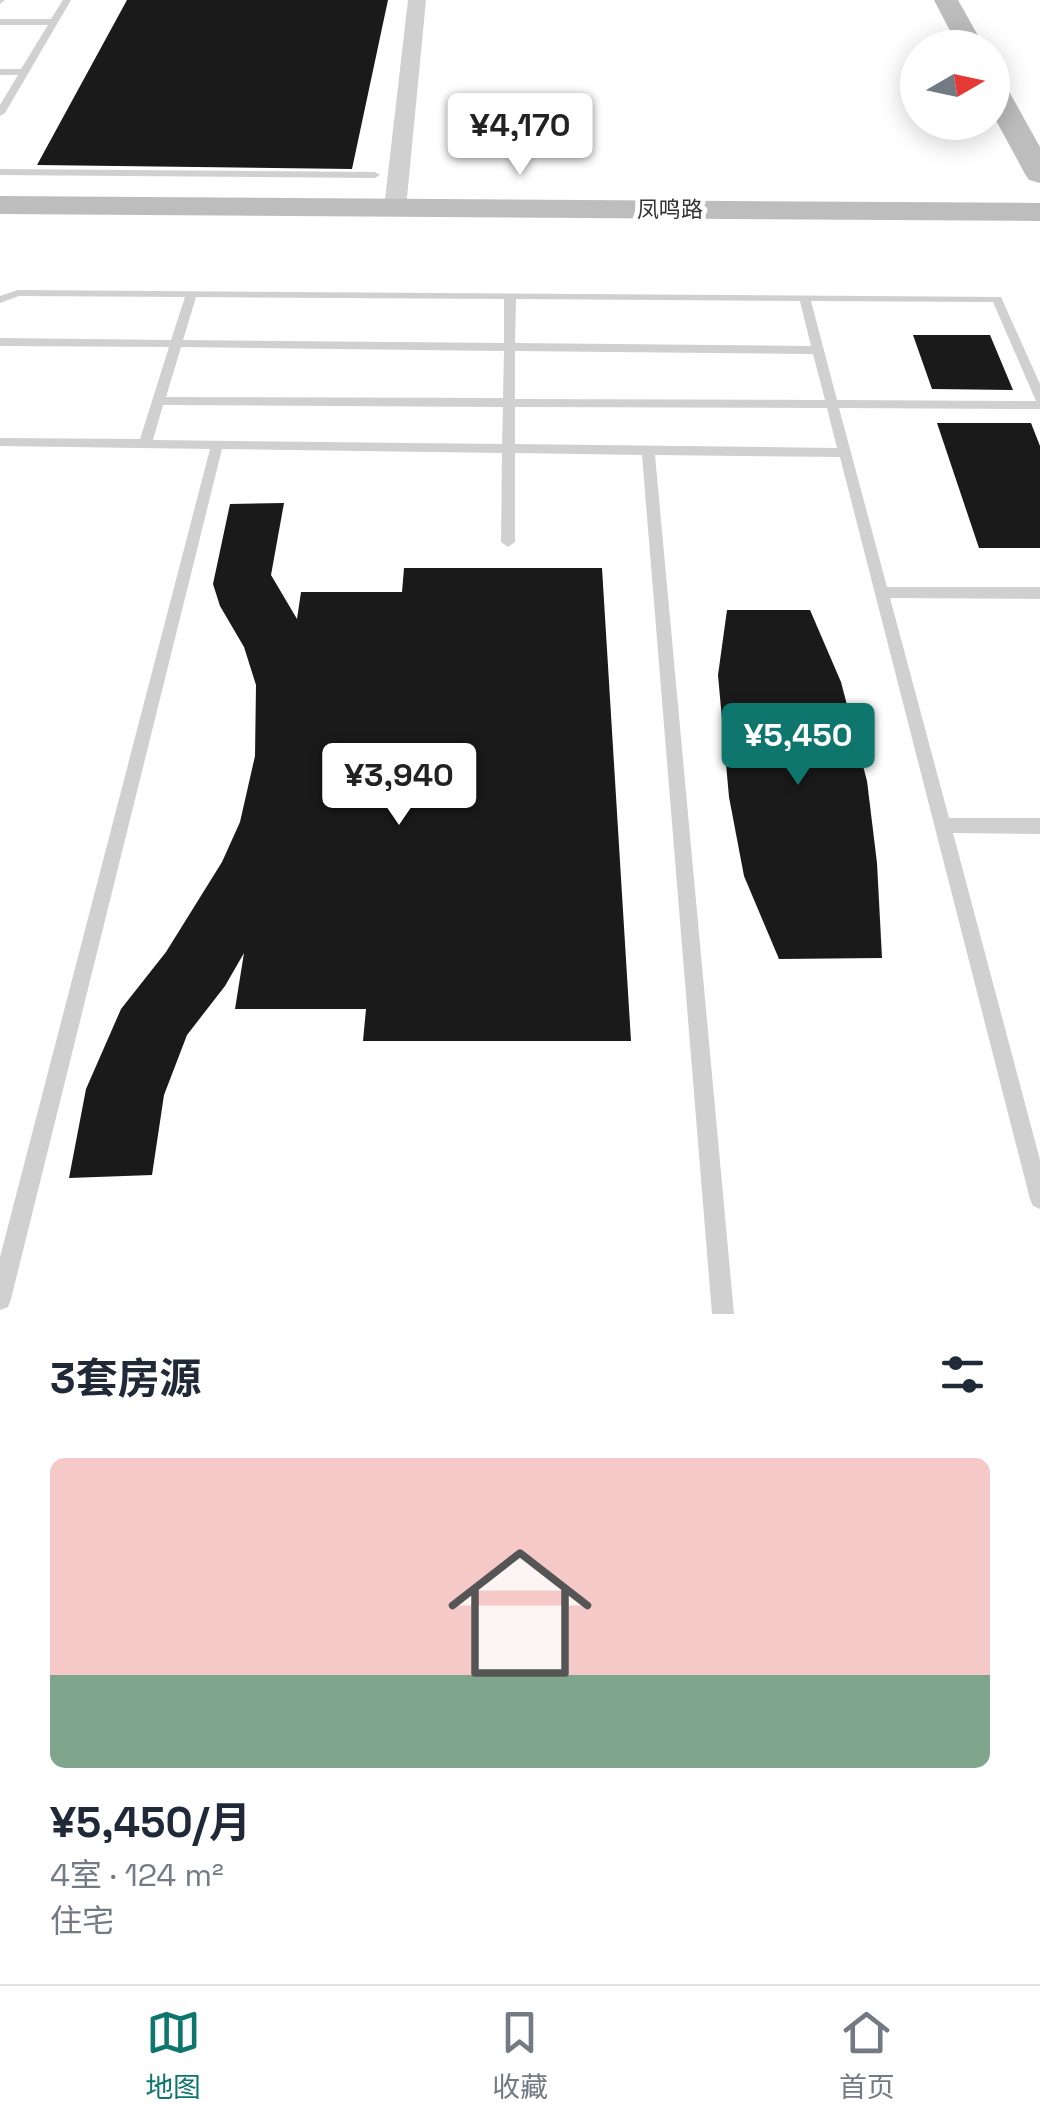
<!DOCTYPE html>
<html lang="zh">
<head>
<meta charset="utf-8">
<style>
	:root { --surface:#fff; --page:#f6f6f7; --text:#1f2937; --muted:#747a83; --line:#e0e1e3; --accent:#0f766e }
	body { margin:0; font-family:"Space Grotesk","Noto Sans SC",sans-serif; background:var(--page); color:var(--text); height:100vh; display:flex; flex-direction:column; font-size:38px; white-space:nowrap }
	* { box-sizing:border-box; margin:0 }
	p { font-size:32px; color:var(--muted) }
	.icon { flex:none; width:55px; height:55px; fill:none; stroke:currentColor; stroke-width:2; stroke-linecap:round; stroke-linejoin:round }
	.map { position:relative; height:1314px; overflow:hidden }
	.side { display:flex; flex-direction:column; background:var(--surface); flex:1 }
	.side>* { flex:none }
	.needle { width:65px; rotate:81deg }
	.controls { position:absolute; left:900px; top:30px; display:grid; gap:20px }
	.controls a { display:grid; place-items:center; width:110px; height:110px; border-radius:50%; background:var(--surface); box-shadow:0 5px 25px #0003; font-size:50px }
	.price { position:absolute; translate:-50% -85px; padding:0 22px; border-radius:10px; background:#fff; color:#222; font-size:32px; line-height:65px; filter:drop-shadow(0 2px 5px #0008) }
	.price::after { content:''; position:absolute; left:50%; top:60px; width:30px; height:22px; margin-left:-15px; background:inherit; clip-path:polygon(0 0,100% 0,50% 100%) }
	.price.selected { background:var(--accent); color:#fff }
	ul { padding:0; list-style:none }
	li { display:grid; align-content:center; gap:20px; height:530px; padding:0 50px }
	li span { display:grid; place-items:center; height:310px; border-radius:15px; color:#555 }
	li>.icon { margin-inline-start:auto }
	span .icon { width:180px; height:180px; fill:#fffc; stroke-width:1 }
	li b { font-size:42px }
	h2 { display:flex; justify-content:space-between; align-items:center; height:120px; padding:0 50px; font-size:42px }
	.tabs { display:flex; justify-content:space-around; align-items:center; height:140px; border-top:2px solid var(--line); background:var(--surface); font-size:28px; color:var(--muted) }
	.tabs a { display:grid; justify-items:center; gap:5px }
	.tabs .selected { color:var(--accent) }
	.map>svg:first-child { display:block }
	.building { fill:#1a1a1a }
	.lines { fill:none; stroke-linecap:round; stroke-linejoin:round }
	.lane { fill:#d0d0d0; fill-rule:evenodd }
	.street { fill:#d0d0d0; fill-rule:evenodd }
	.secondary { fill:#bdbdbd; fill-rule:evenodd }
	.labels { text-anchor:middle; stroke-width:10; stroke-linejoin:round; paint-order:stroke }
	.far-street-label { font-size:22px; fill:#333; stroke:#fff }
</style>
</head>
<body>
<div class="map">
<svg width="1040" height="1314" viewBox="0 0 1040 1314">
	<rect width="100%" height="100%" fill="#fff"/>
	<g class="building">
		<path d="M 127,0 L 388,0 L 352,169 L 37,165 Z"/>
		<path d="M 913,335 L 990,335 L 1013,390 L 932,389 Z"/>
		<path d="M 937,423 L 1031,423 L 1040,446 L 1040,548 L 979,548 Z"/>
		<path d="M 284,503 L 271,575 L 297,619 L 301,592 L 402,592 L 404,568 L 602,568 L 631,1041 L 363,1041 L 366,1009 L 235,1009 L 244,953 L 225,986 L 187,1035 L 164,1095 L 152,1175 L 69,1178 L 86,1089 L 121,1009 L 166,952 L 222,862 L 240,822 L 255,756 L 256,685 L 244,647 L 220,606 L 213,584 L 230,504 Z"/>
		<path d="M 727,610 L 810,610 L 841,682 L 867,781 L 877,863 L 882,958 L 779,959 L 744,876 L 729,797 L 718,675 Z"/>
	</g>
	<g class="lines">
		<g class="lane">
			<path d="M 0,0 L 5,0 L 0,4 Z"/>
			<path d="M 63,0 L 71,0 L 5,113 L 0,116 L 0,105 L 18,75 L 0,75 L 0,69 L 21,69 L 48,25 L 0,25 L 0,19 L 51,19 Z"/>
			<path d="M 0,169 L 375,172 L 380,175 L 375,178 L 0,175 Z"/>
			<path d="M 18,290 L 1001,297 L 1040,384 L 1040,409 L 839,408 L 887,587 L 1040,587 L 1040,599 L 890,598 L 949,818 L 1040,818 L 1040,834 L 953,833 L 1040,1160 L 1040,1209 L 1033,1206 L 1030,1199 L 840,457 L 655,455 L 734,1314 L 712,1314 L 642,455 L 515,453 L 515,542 L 508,547 L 501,542 L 502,453 L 222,449 L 11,1299 L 8,1307 L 0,1310 L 0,1257 L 210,449 L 0,446 L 0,438 L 140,439 L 169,347 L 0,346 L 0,338 L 171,340 L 185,297 L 19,296 L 0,303 L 0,296 ZM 196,297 L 504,299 L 504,343 L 183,340 ZM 516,299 L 800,301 L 811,346 L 515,343 ZM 811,301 L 993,302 L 1036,401 L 837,400 ZM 181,347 L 504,351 L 503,398 L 166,397 ZM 515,351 L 813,354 L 825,400 L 515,399 ZM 163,405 L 503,407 L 502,444 L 153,440 ZM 515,407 L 827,408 L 837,448 L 515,444 Z"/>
		</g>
		<path class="street" d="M 408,0 L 426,0 L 406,208 L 395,215 L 384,208 Z"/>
		<g class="secondary">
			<path d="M 934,0 L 958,0 L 985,48 L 959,48 Z"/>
			<path d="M 992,78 L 1006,86 L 1040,147 L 1040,183 L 1029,180 L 1025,174 L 992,113 Z"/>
			<path d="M 0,196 L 1040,203 L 1040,221 L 0,214 Z"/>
		</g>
	</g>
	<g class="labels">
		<g class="far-street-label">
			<text x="670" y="217">凤鸣路</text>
		</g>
	</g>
</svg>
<div class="controls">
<a><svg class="needle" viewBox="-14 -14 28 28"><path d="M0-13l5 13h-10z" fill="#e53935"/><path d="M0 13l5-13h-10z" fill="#747a83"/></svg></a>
</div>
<b class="price" style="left:520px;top:178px">¥4,170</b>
<b class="price selected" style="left:798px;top:788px">¥5,450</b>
<b class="price" style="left:399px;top:828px">¥3,940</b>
</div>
<section class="side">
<h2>3套房源<svg class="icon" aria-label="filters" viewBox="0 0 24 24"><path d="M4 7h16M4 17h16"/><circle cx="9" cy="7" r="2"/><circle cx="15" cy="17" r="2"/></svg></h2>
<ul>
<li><span style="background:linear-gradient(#f6c9c9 70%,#7fa58c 0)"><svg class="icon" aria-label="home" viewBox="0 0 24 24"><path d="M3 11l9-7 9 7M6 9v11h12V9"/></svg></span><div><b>¥5,450/月</b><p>4室 · 124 m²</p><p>住宅</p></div></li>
</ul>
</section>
<nav class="tabs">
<a class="selected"><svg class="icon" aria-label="map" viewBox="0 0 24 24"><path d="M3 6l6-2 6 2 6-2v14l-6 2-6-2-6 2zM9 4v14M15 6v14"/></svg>地图</a>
<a><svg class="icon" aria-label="saved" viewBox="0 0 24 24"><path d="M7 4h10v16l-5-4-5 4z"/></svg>收藏</a>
<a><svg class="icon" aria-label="home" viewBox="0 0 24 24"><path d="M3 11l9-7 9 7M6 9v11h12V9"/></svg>首页</a>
</nav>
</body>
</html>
